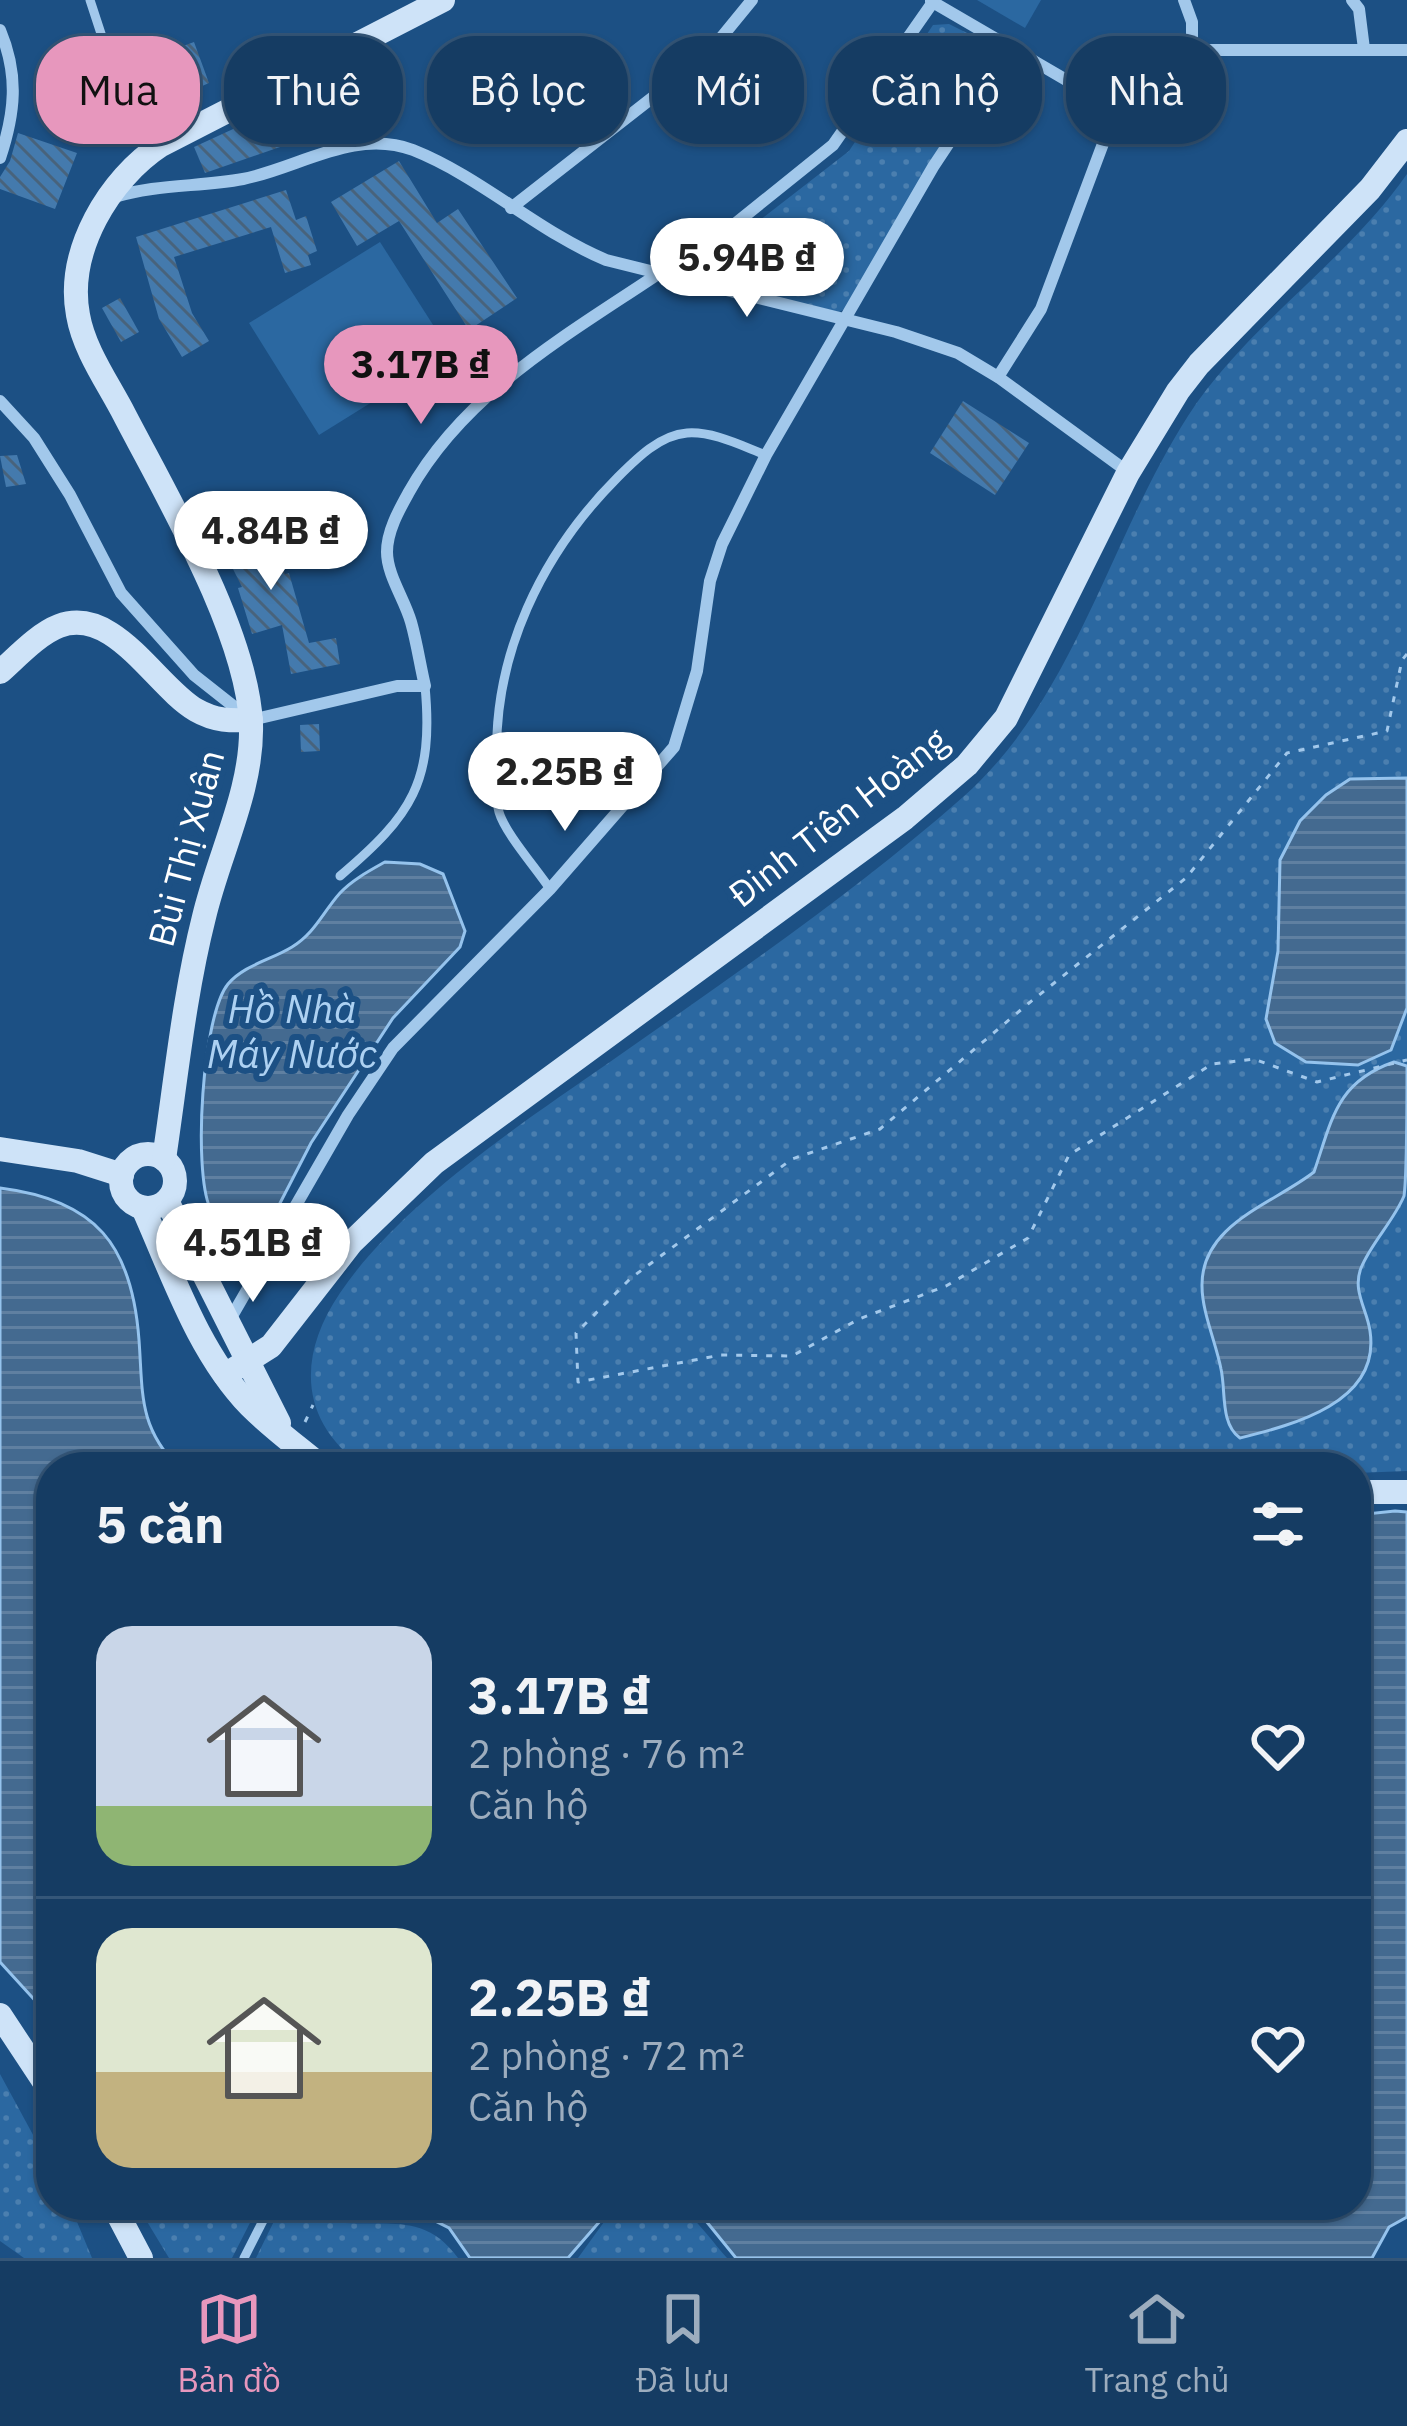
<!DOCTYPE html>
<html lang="vi">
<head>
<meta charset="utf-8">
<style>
	:root { --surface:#153c63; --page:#22476c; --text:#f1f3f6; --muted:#9dadbe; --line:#345678; --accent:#e797bd }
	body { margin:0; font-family:"IBM Plex Sans",sans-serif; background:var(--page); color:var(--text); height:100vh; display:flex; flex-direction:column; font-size:45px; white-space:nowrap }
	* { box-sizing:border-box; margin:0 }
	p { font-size:39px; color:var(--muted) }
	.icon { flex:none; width:66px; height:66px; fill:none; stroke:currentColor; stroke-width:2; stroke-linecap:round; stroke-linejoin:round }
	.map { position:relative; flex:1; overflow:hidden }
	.drawer { position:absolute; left:36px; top:1452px; width:1335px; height:768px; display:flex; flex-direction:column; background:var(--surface); border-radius:48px; box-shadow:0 3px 9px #0004,0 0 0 3px var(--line) }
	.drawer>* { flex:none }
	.top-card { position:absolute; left:36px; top:36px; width:1335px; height:108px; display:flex; gap:24px }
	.price { position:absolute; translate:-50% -102px; padding:0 27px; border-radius:42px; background:#fff; color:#222; font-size:39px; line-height:78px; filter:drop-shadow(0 3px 6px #0008) }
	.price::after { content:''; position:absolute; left:50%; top:72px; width:36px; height:27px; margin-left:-18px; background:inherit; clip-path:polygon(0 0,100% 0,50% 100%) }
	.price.current { background:var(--accent); color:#111 }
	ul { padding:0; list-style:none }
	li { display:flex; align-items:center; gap:36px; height:300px; padding:0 60px }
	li+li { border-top:3px solid var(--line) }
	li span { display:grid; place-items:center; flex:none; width:336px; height:240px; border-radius:36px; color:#555 }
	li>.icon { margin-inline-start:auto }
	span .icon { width:144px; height:144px; fill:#fffc; stroke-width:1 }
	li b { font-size:51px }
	h2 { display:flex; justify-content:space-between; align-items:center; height:144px; padding:0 60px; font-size:51px }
	.tag { padding:0 42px; border-radius:48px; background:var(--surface); box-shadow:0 3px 9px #0004,0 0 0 3px var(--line); font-size:42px; line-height:108px }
	.tag.current { background:var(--accent); color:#111 }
	.menu { display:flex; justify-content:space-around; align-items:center; height:168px; border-top:3px solid var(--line); background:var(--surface); font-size:33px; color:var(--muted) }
	.menu a { display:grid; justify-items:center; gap:6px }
	.menu .current { color:var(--accent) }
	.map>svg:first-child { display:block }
	.grass { fill:url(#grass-dots) }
	.garden { fill:#2b68a1 }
	.water { fill:url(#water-rules); stroke:#95c3ed; stroke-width:3 }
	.building { fill:url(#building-back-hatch) }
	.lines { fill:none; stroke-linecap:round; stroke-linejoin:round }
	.path { stroke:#a2c8eb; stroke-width:3; stroke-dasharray:6 9; stroke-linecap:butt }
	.lane { stroke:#a2c8eb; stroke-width:9 }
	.street { stroke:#a2c8eb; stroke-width:12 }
	.secondary { stroke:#cee3f8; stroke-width:24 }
	.labels { text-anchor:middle; stroke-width:12; stroke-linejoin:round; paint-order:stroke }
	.street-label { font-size:36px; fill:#fff; stroke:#1c5084 }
	.water-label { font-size:39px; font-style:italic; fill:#add1f2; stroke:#1c5084 }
</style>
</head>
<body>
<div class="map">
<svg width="1407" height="2258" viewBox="0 0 1407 2258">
	<defs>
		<pattern id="grass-dots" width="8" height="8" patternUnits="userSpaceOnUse" patternTransform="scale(3)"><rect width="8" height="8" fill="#2b68a1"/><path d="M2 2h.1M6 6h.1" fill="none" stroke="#4b7faf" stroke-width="1.8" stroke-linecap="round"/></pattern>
		<pattern id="water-rules" width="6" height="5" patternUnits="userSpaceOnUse" patternTransform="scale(3)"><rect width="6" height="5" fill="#446a90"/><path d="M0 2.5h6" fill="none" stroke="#6080a1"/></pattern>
		<pattern id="building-back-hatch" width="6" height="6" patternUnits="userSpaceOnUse" patternTransform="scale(3)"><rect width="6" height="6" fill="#447aad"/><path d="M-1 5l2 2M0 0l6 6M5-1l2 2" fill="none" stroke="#48637c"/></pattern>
	</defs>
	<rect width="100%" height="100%" fill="#1c5084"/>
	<g class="grass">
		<path d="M 949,24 L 989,44 L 996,62 L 845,309 L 839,312 L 707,281 L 703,271 L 706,262 L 849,151 L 933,25 Z"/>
		<path d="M 1407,174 L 1407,1471 L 1356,1473 L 1356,1467 L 364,1467 C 299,1422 297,1356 340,1293 C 400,1204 519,1125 607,1064 C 728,979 852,895 963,797 C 1075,698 1109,539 1188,416 C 1247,325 1345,263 1407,174 Z"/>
		<path d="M 0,2074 L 51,2168 L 51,2205 L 70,2205 L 92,2258 L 24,2258 L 0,2241 Z"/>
		<path d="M 137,2205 L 215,2205 L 226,2211 L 257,2209 L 232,2258 L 169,2258 Z"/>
		<path d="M 624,2205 C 692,2205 684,2208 727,2258 L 578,2258 L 604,2222 Z"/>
		<path d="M 278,2213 C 301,2217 322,2222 345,2223 C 391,2226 426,2214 458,2258 L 256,2258 Z"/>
	</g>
	<g class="garden">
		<path d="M 977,0 L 1041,0 L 1025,28 Z"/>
		<path d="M 380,242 L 451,353 L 319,435 L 249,323 Z"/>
	</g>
	<g class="water">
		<path d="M 1407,778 L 1407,1008 L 1391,1050 L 1358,1065 L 1306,1062 L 1275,1043 L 1266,1019 L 1278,951 L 1280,860 L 1300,821 L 1326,795 L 1350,779 Z"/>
		<path d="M 385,862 L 420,864 L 443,874 L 465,931 L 460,947 L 393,1018 L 311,1143 L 261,1240 L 249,1245 C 234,1236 217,1225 210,1208 C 193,1170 202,1016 228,984 C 244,965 271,960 292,947 C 315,933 323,912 340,893 C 352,880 369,871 385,862 Z"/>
		<path d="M 1394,1062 L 1407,1066 C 1407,1094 1407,1175 1404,1196 C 1393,1222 1371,1243 1361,1268 C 1352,1291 1367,1309 1370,1331 C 1381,1403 1292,1425 1240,1438 C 1220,1424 1226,1391 1221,1369 C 1216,1343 1202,1312 1202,1286 C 1201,1224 1273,1204 1314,1172 C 1332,1120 1336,1082 1394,1062 Z"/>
		<path d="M 0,1188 C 96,1200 132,1245 139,1340 C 143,1393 138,1426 178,1467 L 51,1467 L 51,2018 L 0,1962 Z"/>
		<path d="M 1395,1511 L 1407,1512 L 1407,2217 L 1389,2227 L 1372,2258 L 736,2258 L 693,2205 L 1356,2205 L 1356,1515 Z"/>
		<path d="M 299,2205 L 614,2205 L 568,2258 L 470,2258 L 449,2228 L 431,2219 L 403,2213 L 351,2214 Z"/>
	</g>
	<g class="building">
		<path d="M 194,42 L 209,83 L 139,114 L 123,72 L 165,65 L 161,54 Z"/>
		<path d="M 106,77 L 119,120 L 88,135 L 67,92 Z"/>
		<path d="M 339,83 L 361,123 L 295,142 L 275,110 Z"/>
		<path d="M 272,111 L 283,146 L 205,173 L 194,147 Z"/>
		<path d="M 18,133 L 77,153 L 55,209 L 0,189 L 0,177 L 10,161 Z"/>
		<path d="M 399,161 L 437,223 L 458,209 L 517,298 L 469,330 L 399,221 L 357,246 L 331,202 Z"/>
		<path d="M 286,190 L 296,220 L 306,216 L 317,251 L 308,255 L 311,265 L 285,273 L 271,227 L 174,257 L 192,313 L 209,341 L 182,357 L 159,319 L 136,237 Z"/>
		<path d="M 120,298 L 139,332 L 121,342 L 102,308 Z"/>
		<path d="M 963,401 L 1029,443 L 995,495 L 930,453 Z"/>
		<path d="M 17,455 L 26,484 L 6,487 L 0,456 Z"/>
		<path d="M 260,513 L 285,574 L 289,573 L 309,643 L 336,638 L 340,664 L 291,674 L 282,625 L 252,634 L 238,588 L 242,587 L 213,529 Z"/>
		<path d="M 319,724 L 320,751 L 301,752 L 300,725 Z"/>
	</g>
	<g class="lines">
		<g class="path">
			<path d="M 1407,654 L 1402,660 L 1387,731 L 1287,753 L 1186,878 L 1029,1003 L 880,1129 L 792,1159 L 631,1278 L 576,1333 L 578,1382 L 721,1355 L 792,1356 L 859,1319 L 946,1286 L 1028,1238 L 1069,1155 L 1212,1064 L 1254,1059 L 1317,1082 L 1407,1060"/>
			<path d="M 305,1422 L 313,1405"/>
		</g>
		<g class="lane">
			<path d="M 90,0 L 128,116"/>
			<path d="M 340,876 C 412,815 434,782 425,686"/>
			<path d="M 550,889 C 536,868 505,833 499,812 C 495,798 498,779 497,765 C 492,655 542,553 618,477 C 637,458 660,435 687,433 C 713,431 742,446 766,455"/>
			<path d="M 244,2258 L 271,2205"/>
		</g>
		<g class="street">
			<path d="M 1184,0 L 1192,22 L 1192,50 L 1407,50"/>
			<path d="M 1352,0 L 1359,9 L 1364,49"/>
			<path d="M 931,1 L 1116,109 L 1145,94 L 1192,50"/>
			<path d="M 0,30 C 19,75 15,113 0,158"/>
			<path d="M 128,116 L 153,150"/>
			<path d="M 114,197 C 156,184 200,187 243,179 C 299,168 354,128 413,150 C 481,177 537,231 606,260 L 896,332 L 958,353 L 998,377 L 1128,472"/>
			<path d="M 511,208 L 707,55 L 752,0"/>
			<path d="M 669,277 L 833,145 L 933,2"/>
			<path d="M 998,377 L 1041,309 L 1116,109"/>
			<path d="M 0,401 L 34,438 L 70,495 L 121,593 L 194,675 L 251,720 L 397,686 L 425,686 C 420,665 417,643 411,622 C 405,600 387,575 387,552 C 387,531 399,510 409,492 C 464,393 567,335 658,274"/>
			<path d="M 228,1323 L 348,1115 L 393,1048 L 550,889 L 674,747 L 697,671 L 710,581 L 722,544 L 766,455 L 933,167 L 1011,49"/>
		</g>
		<g class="secondary">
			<path d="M 0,672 C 17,657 38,634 59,626 C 114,605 156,687 196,710 C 215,721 231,721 251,720"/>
			<path d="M 0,1149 L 78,1161 L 122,1175"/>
			<circle cx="148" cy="1181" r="27"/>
			<path d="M 164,1159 C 176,1079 184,996 204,917 C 219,853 253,790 251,724 C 247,632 167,497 124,414 C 108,383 84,350 78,315 C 66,251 109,179 161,145 L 443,0"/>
			<path d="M 167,1201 L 279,1423"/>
			<path d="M 143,1208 C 173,1275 198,1352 250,1406 C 272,1428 298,1447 322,1467"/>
			<path d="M 225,1375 L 271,1346 L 352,1242 L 434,1163 L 905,818 L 967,765 L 1006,718 L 1128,473 L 1178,391 L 1199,364 L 1370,189 L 1407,141"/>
			<path d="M 1356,1492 L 1407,1492"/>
			<path d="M 0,2015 L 51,2092"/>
			<path d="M 113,2205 L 141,2258"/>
		</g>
	</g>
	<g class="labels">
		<g class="street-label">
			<text transform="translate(838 817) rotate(-38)" y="13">Đinh Tiên Hoàng</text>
			<text transform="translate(186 848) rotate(-75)" y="13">Bùi Thị Xuân</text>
		</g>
		<g class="water-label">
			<text x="292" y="1023">Hồ Nhà<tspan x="292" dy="45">Máy Nước</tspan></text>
		</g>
	</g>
</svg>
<b class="price" style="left:747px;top:320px">5.94B ₫</b>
<b class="price current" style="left:421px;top:427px">3.17B ₫</b>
<b class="price" style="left:271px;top:593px">4.84B ₫</b>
<b class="price" style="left:565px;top:834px">2.25B ₫</b>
<b class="price" style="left:253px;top:1305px">4.51B ₫</b>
<div class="top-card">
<a class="tag current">Mua</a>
<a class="tag">Thuê</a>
<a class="tag">Bộ lọc</a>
<a class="tag">Mới</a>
<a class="tag">Căn hộ</a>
<a class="tag">Nhà</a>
</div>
<section class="drawer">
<h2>5 căn<svg class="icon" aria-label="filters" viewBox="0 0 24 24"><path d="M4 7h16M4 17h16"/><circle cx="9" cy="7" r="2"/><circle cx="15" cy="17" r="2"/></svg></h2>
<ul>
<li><span style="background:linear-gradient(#c9d6e8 75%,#8fb573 0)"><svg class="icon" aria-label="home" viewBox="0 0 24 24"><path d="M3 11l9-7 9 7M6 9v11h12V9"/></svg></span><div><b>3.17B ₫</b><p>2 phòng · 76 m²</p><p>Căn hộ</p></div><svg class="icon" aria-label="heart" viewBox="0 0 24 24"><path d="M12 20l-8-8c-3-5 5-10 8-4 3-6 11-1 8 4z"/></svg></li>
<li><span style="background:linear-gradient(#dfe7d0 60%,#c2b280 0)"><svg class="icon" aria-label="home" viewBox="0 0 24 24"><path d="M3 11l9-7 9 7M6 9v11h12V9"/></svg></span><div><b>2.25B ₫</b><p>2 phòng · 72 m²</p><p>Căn hộ</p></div><svg class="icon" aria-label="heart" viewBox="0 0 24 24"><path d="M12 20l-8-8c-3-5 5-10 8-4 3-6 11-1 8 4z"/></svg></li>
</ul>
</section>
</div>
<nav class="menu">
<a class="current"><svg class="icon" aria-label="map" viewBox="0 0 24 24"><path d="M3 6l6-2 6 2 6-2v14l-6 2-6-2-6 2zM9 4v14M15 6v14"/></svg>Bản đồ</a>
<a><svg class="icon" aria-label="saved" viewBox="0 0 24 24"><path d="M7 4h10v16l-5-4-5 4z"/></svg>Đã lưu</a>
<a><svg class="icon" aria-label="home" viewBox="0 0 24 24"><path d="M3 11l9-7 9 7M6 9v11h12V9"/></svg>Trang chủ</a>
</nav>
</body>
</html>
